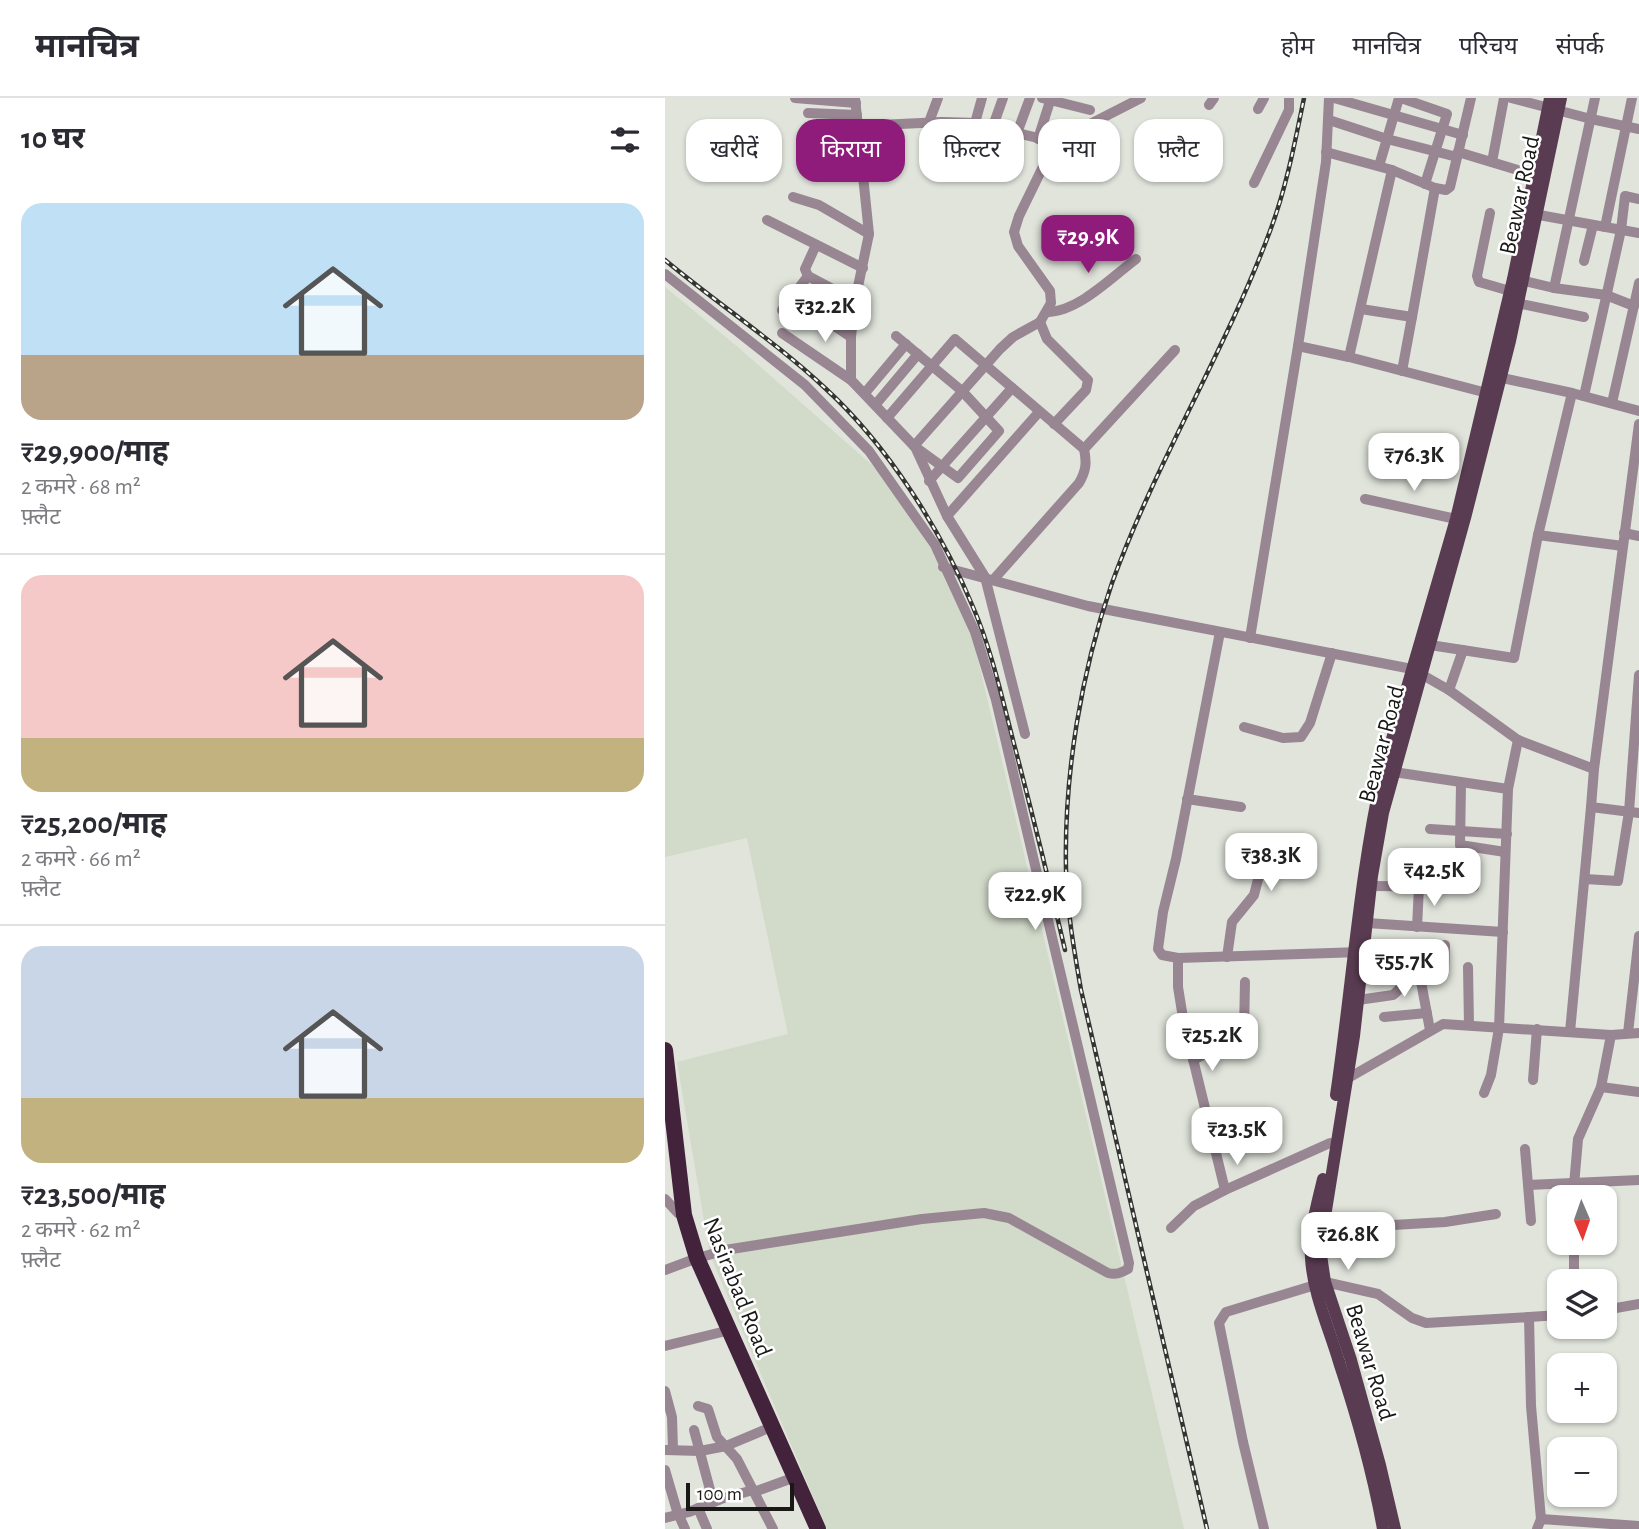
<!DOCTYPE html>
<html lang="hi">
<head>
<meta charset="utf-8">
<style>
	:root { --surface:#fff; --page:#f2f2f3; --text:#2b2b33; --muted:#7c7c81; --line:#e1e1e2; --accent:#8f1b7b }
	body { margin:0; font-family:"Alegreya Sans","Noto Sans Devanagari",sans-serif; background:var(--page); color:var(--text); height:100vh; display:flex; flex-direction:column; font-size:26px; white-space:nowrap }
	* { box-sizing:border-box; margin:0 }
	p { font-size:23px; color:var(--muted) }
	.icon { flex:none; width:38px; height:38px; fill:none; stroke:currentColor; stroke-width:2; stroke-linecap:round; stroke-linejoin:round }
	.map { position:relative; flex:1; overflow:hidden }
	.panel { display:flex; flex-direction:column; background:var(--surface); width:665px }
	.panel>* { flex:none }
	.hud { position:absolute; left:21px; top:21px; width:665px; height:63px; display:flex; gap:14px }
	.needle { width:46px; rotate:178deg }
	.controls { position:absolute; left:882px; top:1087px; display:grid; gap:14px }
	.controls a { display:grid; place-items:center; width:70px; height:70px; border-radius:14px; background:var(--surface); box-shadow:0 2px 5px #0004; font-size:35px }
	.scale { position:absolute; left:21px; bottom:18px; width:108px; box-sizing:border-box; padding-left:7px; border:4px solid #181916; border-top:0; font-size:19px; line-height:24px; white-space:nowrap; color:#181916; -webkit-text-stroke:5px #fff; paint-order:stroke }
	.price { position:absolute; translate:-50% -60px; padding:0 16px; border-radius:14px; background:#fff; color:#222; font-size:23px; line-height:46px; filter:drop-shadow(0 2px 4px #0008) }
	.price::after { content:''; position:absolute; left:50%; top:42px; width:21px; height:16px; margin-left:-10px; background:inherit; clip-path:polygon(0 0,100% 0,50% 100%) }
	.price.current { background:var(--accent); color:#fff }
	ul { padding:0; list-style:none }
	li { display:grid; align-content:center; gap:14px; height:371px; padding:0 21px }
	li+li { border-top:2px solid var(--line) }
	li span { display:grid; place-items:center; height:217px; border-radius:21px; color:#555 }
	li>.icon { margin-inline-start:auto }
	span .icon { width:126px; height:126px; fill:#fffc; stroke-width:1 }
	li b { font-size:30px }
	h2 { display:flex; justify-content:space-between; align-items:center; height:84px; padding:0 21px; font-size:30px }
	.chip { padding:0 24px; border-radius:21px; background:var(--surface); box-shadow:0 2px 5px #0004; font-size:24px; line-height:63px }
	.chip.current { background:var(--accent); color:#fff }
	header { display:flex; align-items:center; gap:42px; box-sizing:border-box; height:98px; padding:0 35px; background:var(--surface); border-bottom:2px solid var(--line) }
	header strong { font-size:33px }
	nav { display:flex; gap:38px; margin-inline-start:auto; font-size:24px }
	main { display:flex; flex:1; min-height:0 }
	.map>svg:first-child { display:block }
	.built { fill:#d2daca }
	.lines { fill:none; stroke-linecap:round; stroke-linejoin:round }
	.minor { stroke:#988693; stroke-width:10 }
	.major { stroke:#5a3c52; stroke-width:12 }
	.highway { stroke:#43223c; stroke-width:16 }
	.rail-casing { stroke:#343531; stroke-width:4.5 }
	.rail { stroke:#fff; stroke-width:2; stroke-dasharray:5; stroke-linecap:butt }
	.labels { text-anchor:middle; stroke-width:5; stroke-linejoin:round; paint-order:stroke }
	.street-label { font-size:24px; fill:#181916; stroke:#fff }
</style>
</head>
<body>
<header>
<strong>मानचित्र</strong>
<nav><a>होम</a><a>मानचित्र</a><a>परिचय</a><a>संपर्क</a></nav>
</header>
<main>
<section class="panel">
<h2>10 घर<svg class="icon" aria-label="filters" viewBox="0 0 24 24"><path d="M4 7h16M4 17h16"/><circle cx="9" cy="7" r="2"/><circle cx="15" cy="17" r="2"/></svg></h2>
<ul>
<li><span style="background:linear-gradient(#bfe0f5 70%,#b9a48a 0)"><svg class="icon" aria-label="home" viewBox="0 0 24 24"><path d="M3 11l9-7 9 7M6 9v11h12V9"/></svg></span><div><b>₹29,900/माह</b><p>2 कमरे · 68 m²</p><p>फ़्लैट</p></div></li>
<li><span style="background:linear-gradient(#f6c9c9 75%,#c2b280 0)"><svg class="icon" aria-label="home" viewBox="0 0 24 24"><path d="M3 11l9-7 9 7M6 9v11h12V9"/></svg></span><div><b>₹25,200/माह</b><p>2 कमरे · 66 m²</p><p>फ़्लैट</p></div></li>
<li><span style="background:linear-gradient(#c9d6e8 70%,#c2b280 0)"><svg class="icon" aria-label="home" viewBox="0 0 24 24"><path d="M3 11l9-7 9 7M6 9v11h12V9"/></svg></span><div><b>₹23,500/माह</b><p>2 कमरे · 62 m²</p><p>फ़्लैट</p></div></li>
</ul>
</section>
<div class="map">
<svg width="974" height="1431" viewBox="0 0 974 1431">
	<rect width="100%" height="100%" fill="#e0e4db"/>
	<path class="built" d="M 0,189 L 74,250 L 216,375 L 278,469 L 305,528 L 519,1431 L 162,1431 L 45,1157 L 12,964 L 123,936 L 82,740 L 0,759 Z"/>
	<g class="lines">
		<g class="minor">
			<path d="M 130,0 L 191,5"/>
			<path d="M 377,0 L 425,12"/>
			<path d="M 664,0 L 661,64 L 633,248 L 684,259 L 822,295"/>
			<path d="M 669,0 L 798,37"/>
			<path d="M 736,0 L 782,16 L 760,86"/>
			<path d="M 846,0 L 926,21 L 974,31"/>
			<path d="M 544,7 L 549,0"/>
			<path d="M 593,11 L 599,0"/>
			<path d="M 143,15 L 192,17"/>
			<path d="M 664,22 L 722,41 L 792,59"/>
			<path d="M 264,24 L 273,0"/>
			<path d="M 310,25 L 317,0"/>
			<path d="M 193,28 L 277,24 L 310,25 L 390,44"/>
			<path d="M 328,28 L 338,0"/>
			<path d="M 352,35 L 365,0"/>
			<path d="M 373,41 L 386,0"/>
			<path d="M 661,54 L 727,72 L 770,90 L 781,92 L 785,89 L 806,0"/>
			<path d="M 793,54 L 869,77"/>
			<path d="M 827,64 L 839,0"/>
			<path d="M 714,68 L 734,0"/>
			<path d="M 589,85 L 624,12 L 624,0"/>
			<path d="M 128,99 L 154,107 L 204,136"/>
			<path d="M 825,115 L 812,178 L 814,184 L 845,193"/>
			<path d="M 863,115 L 974,135"/>
			<path d="M 102,122 L 198,170"/>
			<path d="M 940,129 L 967,0"/>
			<path d="M 919,163 L 928,127"/>
			<path d="M 0,176 L 140,287 L 204,353 L 270,447 L 310,534 L 331,602 L 464,1165 L 463,1171 C 456,1175 451,1177 443,1175 L 344,1120 L 319,1115 L 257,1121 L 60,1152 L 27,1162 L 0,1172"/>
			<path d="M 143,178 L 140,171 L 151,147"/>
			<path d="M 851,181 L 889,190 L 941,197 L 969,208"/>
			<path d="M 889,190 L 930,0"/>
			<path d="M 127,199 L 186,239"/>
			<path d="M 847,204 L 919,219"/>
			<path d="M 696,211 L 747,219 L 770,90"/>
			<path d="M 117,212 L 143,178 L 190,203"/>
			<path d="M 382,214 C 413,214 447,179 471,161"/>
			<path d="M 375,224 L 382,241 L 423,282 L 421,292 L 389,326"/>
			<path d="M 117,235 L 186,282 L 249,348 L 293,380 L 334,333 L 297,293 L 231,238"/>
			<path d="M 684,259 L 727,72"/>
			<path d="M 737,273 L 747,219"/>
			<path d="M 828,278 L 907,295 L 974,313"/>
			<path d="M 186,282 L 186,239 L 190,203 L 204,136 L 190,0"/>
			<path d="M 200,295 L 241,246"/>
			<path d="M 919,298 L 956,132 L 960,98 L 974,101"/>
			<path d="M 947,305 L 974,185"/>
			<path d="M 211,306 L 253,256"/>
			<path d="M 222,320 L 290,241 L 419,351 C 422,365 421,373 414,385 L 329,481"/>
			<path d="M 249,348 L 335,251 L 348,239 L 375,224 L 386,205 L 385,193 L 353,148 L 349,134 L 354,118 L 390,44 L 476,0"/>
			<path d="M 251,351 L 282,418 L 320,479 L 360,636"/>
			<path d="M 419,351 L 510,252"/>
			<path d="M 264,383 L 347,290"/>
			<path d="M 700,401 L 791,421"/>
			<path d="M 282,418 L 374,314"/>
			<path d="M 959,435 L 974,438"/>
			<path d="M 873,437 L 958,448"/>
			<path d="M 278,469 L 423,508 L 747,571 L 784,592 L 853,642 L 929,671 L 926,709 L 974,715"/>
			<path d="M 555,534 L 511,761 L 498,814 L 493,851 L 497,857 L 513,860 L 696,854"/>
			<path d="M 585,540 L 633,248"/>
			<path d="M 765,547 L 849,560 L 873,437 L 907,295"/>
			<path d="M 784,592 L 798,552"/>
			<path d="M 579,629 L 618,640 L 636,639 L 645,625 L 667,555"/>
			<path d="M 929,671 L 974,326"/>
			<path d="M 722,673 L 843,691"/>
			<path d="M 796,686 L 795,747 L 840,754"/>
			<path d="M 522,701 L 576,709"/>
			<path d="M 765,731 L 842,736"/>
			<path d="M 920,781 L 953,783 L 964,714 L 974,577"/>
			<path d="M 706,788 L 809,789"/>
			<path d="M 702,825 L 838,834"/>
			<path d="M 752,829 L 754,789"/>
			<path d="M 562,859 L 567,824 L 589,797 L 603,743"/>
			<path d="M 513,860 L 513,889 L 518,920 L 560,1092"/>
			<path d="M 803,869 L 804,927"/>
			<path d="M 754,873 L 779,875 L 780,847"/>
			<path d="M 693,902 L 728,897 L 754,873 L 765,932"/>
			<path d="M 719,919 L 762,915"/>
			<path d="M 905,934 L 926,709"/>
			<path d="M 963,935 L 974,838"/>
			<path d="M 528,962 L 576,938 L 579,934 L 580,884"/>
			<path d="M 868,982 L 872,931"/>
			<path d="M 678,983 L 778,926 L 946,937 L 974,935"/>
			<path d="M 936,989 L 974,994"/>
			<path d="M 819,995 L 826,977 L 834,930 L 843,691 L 853,642"/>
			<path d="M 860,1051 L 866,1123"/>
			<path d="M 863,1087 L 974,1082"/>
			<path d="M 908,1099 L 913,1041 L 936,989 L 946,937"/>
			<path d="M 0,1101 L 13,1115 L 19,1117"/>
			<path d="M 506,1130 L 529,1108 L 560,1092 L 665,1045"/>
			<path d="M 658,1131 L 780,1124 L 831,1116"/>
			<path d="M 909,1144 L 909,1183"/>
			<path d="M 940,1212 L 974,1206"/>
			<path d="M 864,1219 L 894,1217"/>
			<path d="M 0,1248 L 57,1234"/>
			<path d="M 0,1293 L 7,1319 L 8,1352"/>
			<path d="M 33,1308 L 43,1311 L 52,1339 L 72,1361 L 89,1394 L 122,1382"/>
			<path d="M 29,1332 L 48,1403"/>
			<path d="M 0,1352 L 35,1353 L 61,1348 L 99,1332"/>
			<path d="M 0,1372 L 12,1413 L 20,1431"/>
			<path d="M 89,1394 L 108,1431"/>
			<path d="M 33,1410 L 42,1431"/>
			<path d="M 0,1420 L 24,1414 L 56,1401 L 88,1392"/>
			<path d="M 599,1431 L 578,1344 L 554,1225 L 561,1214 L 660,1184 L 713,1196 L 747,1220 L 761,1225 L 864,1219 L 866,1308 L 876,1421"/>
			<path d="M 872,1431 L 876,1421 L 974,1428"/>
		</g>
		<g class="major">
			<path d="M 671,997 C 687,889 694,779 718,672 L 791,421 L 848,181 L 885,0"/>
			<path d="M 658,1081 C 652,1107 644,1133 646,1160 C 648,1196 664,1230 674,1264 C 692,1318 708,1375 718,1431"/>
			<path d="M 730,1431 L 715,1367 L 686,1262 L 660,1184 L 656,1157 L 658,1131 L 689,938 L 707,778 L 718,715 L 800,420 L 845,243 L 896,0"/>
		</g>
		<path class="highway" d="M 0,952 L 19,1117 L 32,1160 L 153,1431"/>
		<defs>
			<g id="rail">
				<path d="M 0,162 C 53,206 111,244 161,291 C 223,348 276,432 308,509 C 327,553 337,600 349,646 C 367,714 384,783 400,852"/>
				<path d="M 542,1431 L 416,892 C 409,852 402,812 401,771 C 399,676 416,575 447,485 C 491,364 560,254 605,133 C 621,91 630,44 639,0"/>
			</g>
		</defs>
		<use href="#rail" class="rail-casing"/>
		<use href="#rail" class="rail"/>
	</g>
	<g class="labels">
		<g class="street-label">
			<text transform="translate(854 97) rotate(-78)" y="8">Beawar Road</text>
			<text transform="translate(716 646) rotate(-75)" y="8">Beawar Road</text>
			<text transform="translate(73 1189) rotate(68)" y="8">Nasirabad Road</text>
			<text transform="translate(706 1264) rotate(73)" y="8">Beawar Road</text>
		</g>
	</g>
</svg>
<div class="controls">
<a><svg class="needle" viewBox="-14 -14 28 28"><path d="M0-13l5 13h-10z" fill="#e53935"/><path d="M0 13l5-13h-10z" fill="#7c7c81"/></svg></a>
<a><svg class="icon" aria-label="layers" viewBox="0 0 24 24"><path d="M12 4l9 5-9 5-9-5zM3 14l9 5 9-5"/></svg></a>
<a>+</a>
<a>−</a>
</div>
<div class="scale">100 m</div>
<b class="price current" style="left:423px;top:177px">₹29.9K</b>
<b class="price" style="left:160px;top:246px">₹32.2K</b>
<b class="price" style="left:749px;top:395px">₹76.3K</b>
<b class="price" style="left:606px;top:795px">₹38.3K</b>
<b class="price" style="left:769px;top:810px">₹42.5K</b>
<b class="price" style="left:370px;top:834px">₹22.9K</b>
<b class="price" style="left:739px;top:901px">₹55.7K</b>
<b class="price" style="left:547px;top:975px">₹25.2K</b>
<b class="price" style="left:572px;top:1069px">₹23.5K</b>
<b class="price" style="left:683px;top:1174px">₹26.8K</b>
<div class="hud">
<a class="chip">खरीदें</a>
<a class="chip current">किराया</a>
<a class="chip">फ़िल्टर</a>
<a class="chip">नया</a>
<a class="chip">फ़्लैट</a>
</div>
</div>
</main>
</body>
</html>
